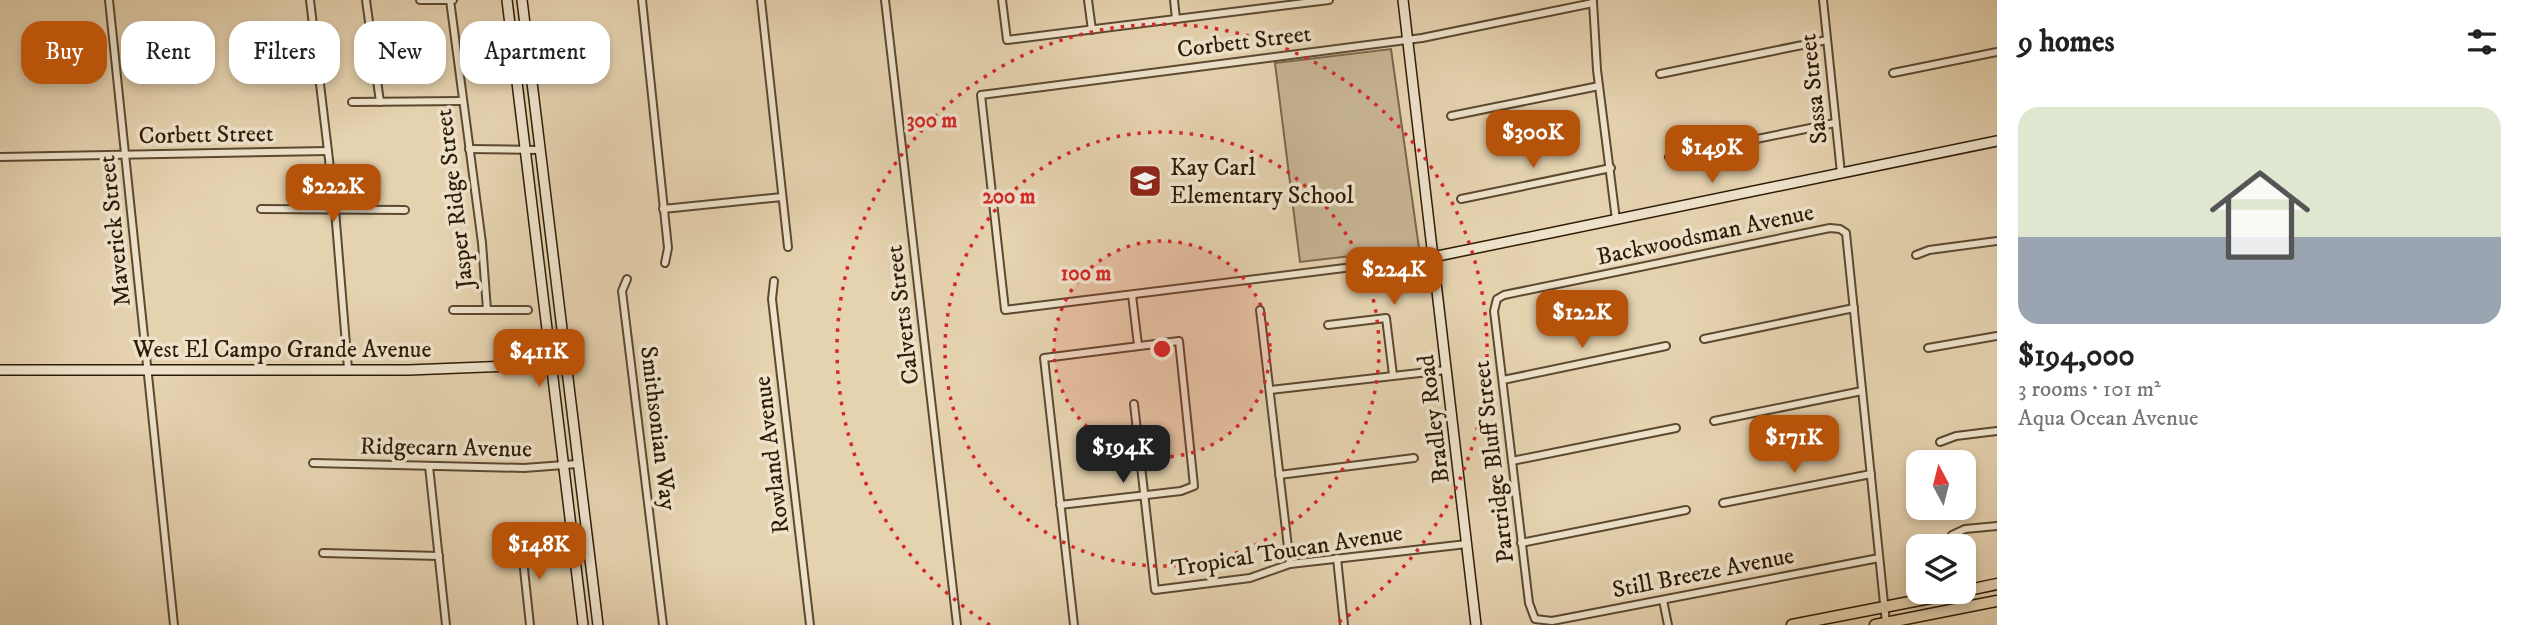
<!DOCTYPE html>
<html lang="en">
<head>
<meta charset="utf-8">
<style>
	:root { --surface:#fff; --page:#f6f6f6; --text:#222; --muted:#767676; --accent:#b45309 }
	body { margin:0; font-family:"IM FELL DW Pica",serif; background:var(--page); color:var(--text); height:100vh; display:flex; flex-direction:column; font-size:26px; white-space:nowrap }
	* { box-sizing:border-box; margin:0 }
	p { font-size:23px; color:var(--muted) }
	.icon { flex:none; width:38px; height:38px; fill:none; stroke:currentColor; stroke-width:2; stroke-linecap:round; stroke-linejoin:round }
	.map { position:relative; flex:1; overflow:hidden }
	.sheet { display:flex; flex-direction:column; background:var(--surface); width:525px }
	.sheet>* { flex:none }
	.hud { position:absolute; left:21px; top:21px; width:665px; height:63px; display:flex; gap:14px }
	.needle { width:46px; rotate:353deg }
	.fabs { position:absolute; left:1906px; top:450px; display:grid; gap:14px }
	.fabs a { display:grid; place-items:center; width:70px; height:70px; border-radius:14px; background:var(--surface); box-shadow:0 4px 10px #0003; font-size:35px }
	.price { position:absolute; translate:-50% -60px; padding:0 16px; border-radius:14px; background:var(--accent); color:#fff; font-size:23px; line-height:46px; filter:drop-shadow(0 2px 4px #0008) }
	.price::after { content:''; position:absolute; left:50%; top:42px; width:21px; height:16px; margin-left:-10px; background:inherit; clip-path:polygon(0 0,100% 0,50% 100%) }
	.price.active { background:#222; color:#fff }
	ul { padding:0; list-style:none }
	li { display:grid; align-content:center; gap:14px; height:371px; padding:0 21px }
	li span { display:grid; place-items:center; height:217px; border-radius:21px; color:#555 }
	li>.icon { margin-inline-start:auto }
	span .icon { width:126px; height:126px; fill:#fffc; stroke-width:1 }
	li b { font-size:30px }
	h2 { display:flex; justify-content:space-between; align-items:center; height:84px; padding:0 21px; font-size:30px }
	.tag { padding:0 24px; border-radius:21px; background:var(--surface); box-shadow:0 4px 10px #0003; font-size:24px; line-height:63px }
	.tag.active { background:var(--accent); color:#fff }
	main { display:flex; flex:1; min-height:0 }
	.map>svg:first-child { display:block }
	.park { fill:#c6b392; stroke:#7a674c; stroke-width:2 }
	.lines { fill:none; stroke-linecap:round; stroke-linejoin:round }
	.street-casing { stroke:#5c4930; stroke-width:10 }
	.secondary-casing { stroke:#2e1b06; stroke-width:12 }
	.primary-casing { stroke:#2e1b06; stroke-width:13 }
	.street { stroke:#eee2cb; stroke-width:6 }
	.secondary { stroke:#eee2cb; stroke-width:9 }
	.primary { stroke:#e5d2af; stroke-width:10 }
	.ring { fill:none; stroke:#d62828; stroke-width:3.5; stroke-dasharray:3.5 7 }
	.labels { text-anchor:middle; stroke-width:7; stroke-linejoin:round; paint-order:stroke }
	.street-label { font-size:24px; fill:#2e1b06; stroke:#eee2cb }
	.poi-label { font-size:24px; fill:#2e1b06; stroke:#eee2cb; text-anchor:start }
	.centre { fill:#d62828; stroke:#eee2cb; stroke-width:3.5 }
	.ring-label { font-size:21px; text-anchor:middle; font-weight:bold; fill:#d62828; stroke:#eee2cb; stroke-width:7; stroke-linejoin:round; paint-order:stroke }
</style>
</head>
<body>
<main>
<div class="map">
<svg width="1997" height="625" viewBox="0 0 1997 625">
	<rect width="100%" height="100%" fill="#e5d2af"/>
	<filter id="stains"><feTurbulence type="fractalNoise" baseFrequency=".00286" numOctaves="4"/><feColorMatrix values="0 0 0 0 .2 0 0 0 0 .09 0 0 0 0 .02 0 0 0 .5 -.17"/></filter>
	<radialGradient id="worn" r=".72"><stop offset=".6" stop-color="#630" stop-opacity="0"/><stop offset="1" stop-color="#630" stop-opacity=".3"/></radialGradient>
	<path class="park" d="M 1391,49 L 1419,248 L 1300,262 L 1275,63 Z"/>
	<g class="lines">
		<defs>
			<g id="street">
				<path d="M 109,0 L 174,625"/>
				<path d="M 310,0 L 335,210 L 348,369"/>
				<path d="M 366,0 L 380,102"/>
				<path d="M 420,0 L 453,0"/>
				<path d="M 450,0 L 482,243 L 487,310"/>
				<path d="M 642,0 L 668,248 L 665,263"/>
				<path d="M 761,0 L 788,247"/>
				<path d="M 885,0 L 957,625"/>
				<path d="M 1002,0 L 1007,40 L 1329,0"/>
				<path d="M 1088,0 L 1092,30"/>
				<path d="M 1174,0 L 1176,19"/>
				<path d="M 1823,0 L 1841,173"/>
				<path d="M 1593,2 L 1597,70 L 1616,220"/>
				<path d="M 1893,73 L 1997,52"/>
				<path d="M 1660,74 L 1827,40"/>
				<path d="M 352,102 L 462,101"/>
				<path d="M 1451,116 L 1599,86"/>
				<path d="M 469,149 L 539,150"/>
				<path d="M 0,157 L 328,151"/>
				<path d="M 1669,157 L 1835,123"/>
				<path d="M 1461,199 L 1611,168"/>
				<path d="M 261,209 L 405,210"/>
				<path d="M 663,209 L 782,197"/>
				<path d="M 1916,255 L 1929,250 L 1997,241"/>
				<path d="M 1433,257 L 1005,310 L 981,95 L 1422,38 L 1593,3"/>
				<path d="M 627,279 L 622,291 L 663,625"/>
				<path d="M 774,281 L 772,299 L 810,625"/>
				<path d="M 1132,295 L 1138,345"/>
				<path d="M 453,310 L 528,310"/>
				<path d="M 1260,310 L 1290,564"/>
				<path d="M 1328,325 L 1386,318 L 1393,375"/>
				<path d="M 1704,339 L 1854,308"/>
				<path d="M 1928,348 L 1997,336"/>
				<path d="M 1503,380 L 1666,346"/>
				<path d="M 1270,390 L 1446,370"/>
				<path d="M 1134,404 L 1155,590 L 1250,578 L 1290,564 L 1467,544"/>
				<path d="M 1714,421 L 1862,391"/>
				<path d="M 1940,442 L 1956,436 L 1997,431"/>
				<path d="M 1512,461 L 1676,428"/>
				<path d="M 313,463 L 524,468 L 577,464"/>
				<path d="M 429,466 L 446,625"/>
				<path d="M 1279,475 L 1414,458"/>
				<path d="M 1723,503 L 1871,474"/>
				<path d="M 1060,505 L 1181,491 L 1194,486 L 1179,341 L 1044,358 L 1074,625"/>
				<path d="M 1952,535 L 1965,529 L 1997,526"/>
				<path d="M 521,541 L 530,625"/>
				<path d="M 1521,543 L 1686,510"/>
				<path d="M 323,553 L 439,556"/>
				<path d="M 1337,558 L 1344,625"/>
				<path d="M 1879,558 L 1552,621 L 1535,619 L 1529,603 L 1494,311 L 1497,299 L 1504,295 L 1830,228 L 1840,229 L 1846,233 L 1886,623"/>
				<path d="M 1663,600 L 1668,625"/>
			</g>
			<g id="secondary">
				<path d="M 507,0 L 583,625"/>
				<path d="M 522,0 L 598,625"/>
				<path d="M 1403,0 L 1476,625"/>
				<path d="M 1433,257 L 1997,141"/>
				<path d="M 0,370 L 409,370 L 565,364"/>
			</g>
			<g id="primary">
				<path d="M 1964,591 L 1997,584"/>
				<path d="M 1792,625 L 1961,592"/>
				<path d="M 1875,625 L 1997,601"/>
			</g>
		</defs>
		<use href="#street" class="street-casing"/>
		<use href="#secondary" class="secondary-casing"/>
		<use href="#primary" class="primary-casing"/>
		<use href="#street" class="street"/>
		<use href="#secondary" class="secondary"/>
		<use href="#primary" class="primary"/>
	</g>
	<circle cx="1162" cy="349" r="108" fill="#d62828" fill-opacity=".12"/>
	<g class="ring">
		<circle cx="1162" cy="349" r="108"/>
		<circle cx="1162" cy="349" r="217"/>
		<path d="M990 625A325 325 0 1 1 1334 625"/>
	</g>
	<defs>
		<symbol id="school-square" viewBox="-11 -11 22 22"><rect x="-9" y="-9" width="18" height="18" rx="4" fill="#8f2418" stroke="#eee2cb"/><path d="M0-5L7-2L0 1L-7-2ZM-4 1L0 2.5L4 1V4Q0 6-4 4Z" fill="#fff"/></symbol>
	</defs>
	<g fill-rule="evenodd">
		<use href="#school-square" x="1126" y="162" width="38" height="38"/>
	</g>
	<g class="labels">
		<g class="street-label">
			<text transform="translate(1244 41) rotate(-7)" y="8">Corbett Street</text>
			<text transform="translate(1813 89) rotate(-96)" y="8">Sassa Street</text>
			<text transform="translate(206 134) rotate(-1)" y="8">Corbett Street</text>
			<text transform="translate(454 199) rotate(-97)" y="8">Jasper Ridge Street</text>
			<text transform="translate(114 231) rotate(-96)" y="8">Maverick Street</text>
			<text transform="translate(1705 234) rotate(-12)" y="8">Backwoodsman Avenue</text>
			<text transform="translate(902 315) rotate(-97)" y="8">Calverts Street</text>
			<text x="282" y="357">West El Campo Grande Avenue</text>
			<text transform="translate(1433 419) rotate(-97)" y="8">Bradley Road</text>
			<text transform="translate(659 428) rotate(83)" y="8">Smithsonian Way</text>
			<text transform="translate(446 447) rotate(1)" y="8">Ridgecarn Avenue</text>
			<text transform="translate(771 455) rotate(-97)" y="8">Rowland Avenue</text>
			<text transform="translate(1493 462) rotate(-97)" y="8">Partridge Bluff Street</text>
			<text transform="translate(1287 550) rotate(-9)" y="8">Tropical Toucan Avenue</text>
			<text transform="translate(1703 572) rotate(-11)" y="8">Still Breeze Avenue</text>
		</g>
		<g class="poi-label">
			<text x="1170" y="175">Kay Carl<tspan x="1170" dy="28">Elementary School</tspan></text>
		</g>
	</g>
	<circle cx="1162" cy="349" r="10" class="centre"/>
	<g class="ring-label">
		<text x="932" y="127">300 m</text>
		<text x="1009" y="203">200 m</text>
		<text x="1086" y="280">100 m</text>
	</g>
	<rect width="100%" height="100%" filter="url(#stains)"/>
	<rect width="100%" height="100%" fill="url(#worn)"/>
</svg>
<div class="fabs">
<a><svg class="needle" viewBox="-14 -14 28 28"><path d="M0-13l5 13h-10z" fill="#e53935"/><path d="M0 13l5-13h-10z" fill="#767676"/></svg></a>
<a><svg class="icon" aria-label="layers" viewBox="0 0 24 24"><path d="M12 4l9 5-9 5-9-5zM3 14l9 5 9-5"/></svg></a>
</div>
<b class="price" style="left:1533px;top:170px">$300K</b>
<b class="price" style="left:1712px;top:185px">$149K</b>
<b class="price" style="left:333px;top:224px">$222K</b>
<b class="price" style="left:1394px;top:307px">$224K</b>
<b class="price" style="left:1582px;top:350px">$122K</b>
<b class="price" style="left:539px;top:389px">$411K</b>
<b class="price" style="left:1794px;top:475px">$171K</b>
<b class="price active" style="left:1123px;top:485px">$194K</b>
<b class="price" style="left:539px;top:582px">$148K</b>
<div class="hud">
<a class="tag active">Buy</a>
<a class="tag">Rent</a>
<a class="tag">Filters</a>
<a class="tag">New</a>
<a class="tag">Apartment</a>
</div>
</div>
<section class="sheet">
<h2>9 homes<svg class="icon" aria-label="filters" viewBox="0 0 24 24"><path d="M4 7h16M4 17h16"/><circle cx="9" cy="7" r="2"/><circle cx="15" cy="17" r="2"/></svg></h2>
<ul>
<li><span style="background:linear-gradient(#dfe7d0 60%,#9aa5b1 0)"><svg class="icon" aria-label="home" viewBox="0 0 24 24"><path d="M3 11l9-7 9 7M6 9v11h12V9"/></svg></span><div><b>$194,000</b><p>3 rooms · 101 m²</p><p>Aqua Ocean Avenue</p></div></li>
</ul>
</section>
</main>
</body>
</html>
